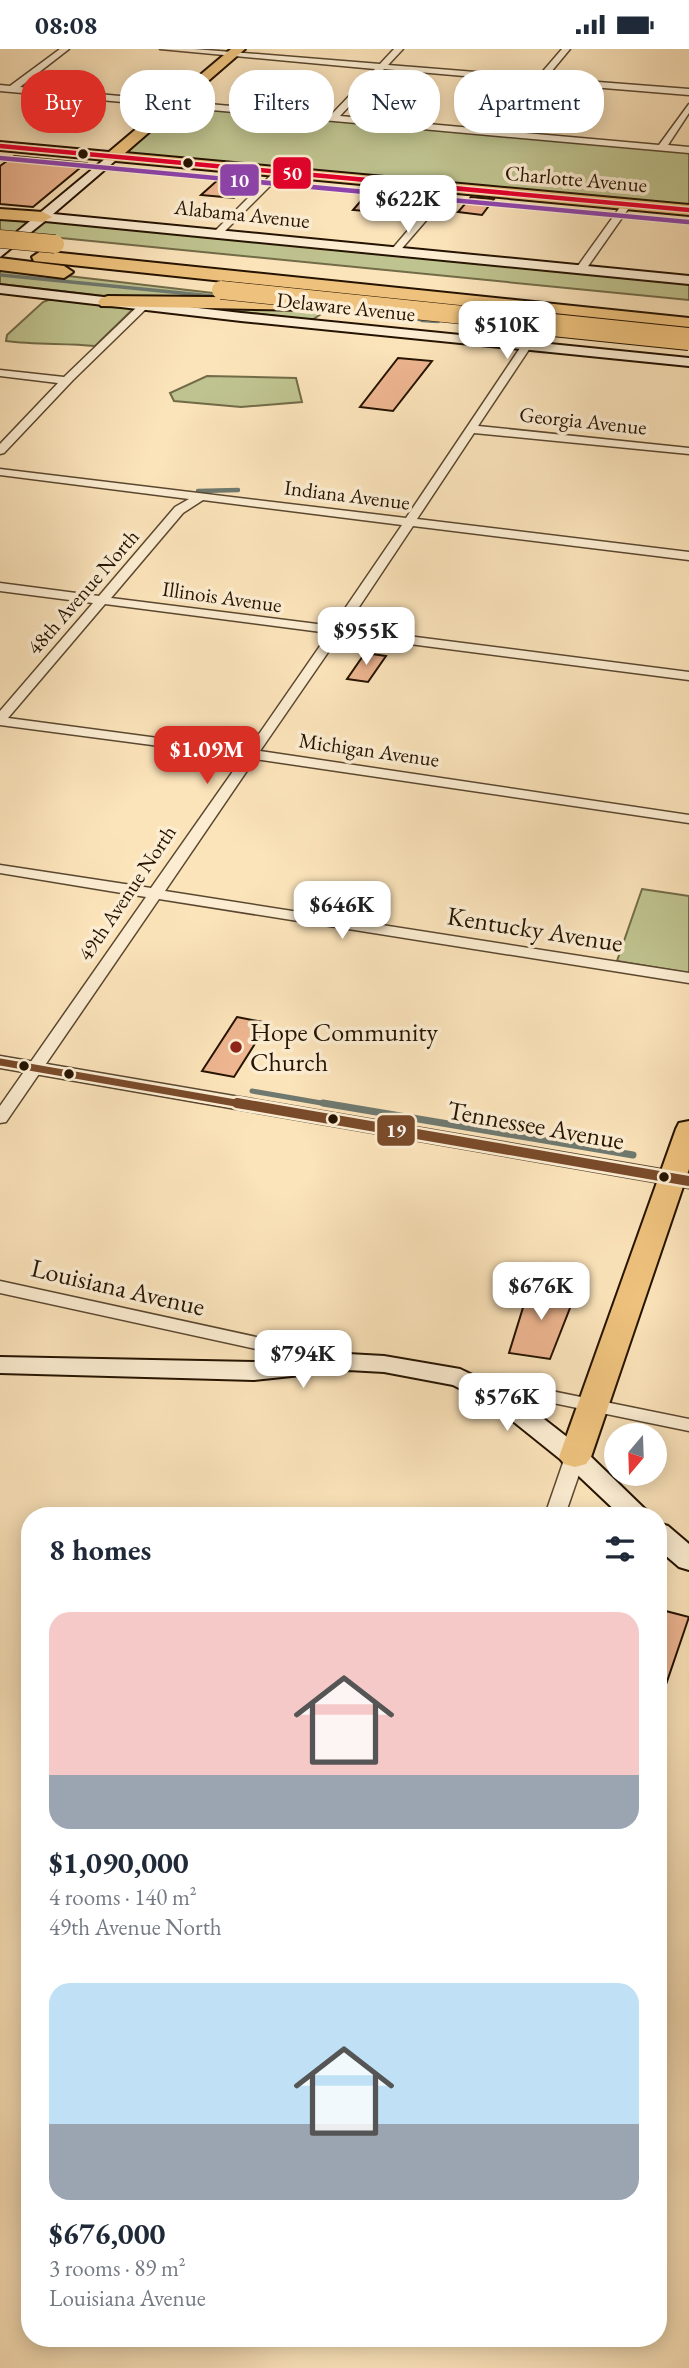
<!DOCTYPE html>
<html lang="en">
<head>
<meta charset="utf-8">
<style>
	:root { --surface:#fff; --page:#f2f2f3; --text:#1f2937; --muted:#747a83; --accent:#d93025 }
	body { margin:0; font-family:"EB Garamond",serif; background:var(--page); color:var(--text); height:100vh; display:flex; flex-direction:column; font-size:26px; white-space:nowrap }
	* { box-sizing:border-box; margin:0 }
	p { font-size:23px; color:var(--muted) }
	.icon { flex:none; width:38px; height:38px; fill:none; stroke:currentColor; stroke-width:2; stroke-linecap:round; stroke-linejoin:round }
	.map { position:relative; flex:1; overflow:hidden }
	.details { position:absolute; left:21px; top:1458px; width:646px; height:840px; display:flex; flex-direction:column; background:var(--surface); border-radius:28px; box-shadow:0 4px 18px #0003 }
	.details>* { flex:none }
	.banner { position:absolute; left:21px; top:21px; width:648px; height:63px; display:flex; gap:14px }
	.needle { width:46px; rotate:199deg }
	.fabs { position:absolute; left:604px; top:1374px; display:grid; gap:14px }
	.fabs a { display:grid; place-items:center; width:63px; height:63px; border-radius:50%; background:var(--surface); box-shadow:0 4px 18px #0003; font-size:35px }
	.price { position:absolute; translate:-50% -60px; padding:0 16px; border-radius:14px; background:#fff; color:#222; font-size:23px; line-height:46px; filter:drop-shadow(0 2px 4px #0008) }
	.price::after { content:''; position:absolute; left:50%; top:42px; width:21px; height:16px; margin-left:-10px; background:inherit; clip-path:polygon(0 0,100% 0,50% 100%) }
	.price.selected { background:var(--accent); color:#fff }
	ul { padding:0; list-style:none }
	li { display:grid; align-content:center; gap:14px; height:371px; padding:0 28px }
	li span { display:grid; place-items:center; height:217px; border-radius:21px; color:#555 }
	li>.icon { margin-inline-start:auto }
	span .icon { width:126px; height:126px; fill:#fffc; stroke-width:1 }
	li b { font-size:30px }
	h2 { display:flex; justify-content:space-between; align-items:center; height:84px; padding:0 28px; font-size:30px }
	.chip { padding:0 24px; border-radius:28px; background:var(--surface); box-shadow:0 4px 18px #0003; font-size:24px; line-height:63px }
	.chip.selected { background:var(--accent); color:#fff }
	.status { display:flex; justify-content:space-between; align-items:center; height:49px; padding:0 35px; background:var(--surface); direction:ltr }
	.status svg { height:19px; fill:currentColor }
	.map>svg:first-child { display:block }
	.green { fill:#bfc38f; stroke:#726b48; stroke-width:2 }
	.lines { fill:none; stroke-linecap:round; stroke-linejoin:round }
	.stream-far3 { stroke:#6f796f; stroke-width:3.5 }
	.stream-far2 { stroke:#6f796f; stroke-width:4.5 }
	.stream-far1 { stroke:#6f796f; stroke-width:5 }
	.stream { stroke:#6f796f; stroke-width:7 }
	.building { fill:#edb590; stroke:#251301; stroke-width:2 }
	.minor-casing { stroke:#5a472f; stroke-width:3 }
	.tertiary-casing { stroke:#5a472f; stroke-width:3 }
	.secondary-casing { stroke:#251301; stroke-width:4 }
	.primary-casing { stroke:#251301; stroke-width:4 }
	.motorway-casing { stroke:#251301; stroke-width:4 }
	.minor { fill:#fcedd2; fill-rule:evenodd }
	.tertiary { fill:#fcedd2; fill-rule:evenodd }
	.secondary { fill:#fcedd2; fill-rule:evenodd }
	.primary { fill:#eec27d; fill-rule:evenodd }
	.motorway { fill:#eec27d; fill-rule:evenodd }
	.motorway-bridge-far1-casing { stroke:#251301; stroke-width:19; stroke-linecap:butt }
	.motorway-bridge-casing { stroke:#251301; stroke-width:24; stroke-linecap:butt }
	.motorway-bridge-far1 { stroke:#eec27d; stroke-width:18 }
	.motorway-bridge { stroke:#eec27d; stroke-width:22 }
	.bus-1-casing { stroke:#fcedd2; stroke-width:7 }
	.bus-2-far1-casing { stroke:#fcedd2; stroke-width:11 }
	.bus-2-casing { stroke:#fcedd2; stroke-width:15 }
	.bus-3-casing { stroke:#fcedd2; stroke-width:7 }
	.bus-1 { stroke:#e4002b; stroke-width:4.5 }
	.bus-2-far1 { stroke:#7a4b2a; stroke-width:7 }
	.bus-2 { stroke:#7a4b2a; stroke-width:10 }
	.bus-3 { stroke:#8e44ad; stroke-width:4.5 }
	.bus-dot { fill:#251301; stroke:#fcedd2; stroke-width:2.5 }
	.poi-dot { fill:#8f2418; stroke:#fcedd2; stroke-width:2.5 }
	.labels { text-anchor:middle; stroke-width:7; stroke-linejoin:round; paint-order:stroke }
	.far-street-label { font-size:21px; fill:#251301; stroke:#fcedd2 }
	.street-label { font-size:26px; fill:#251301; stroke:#fcedd2 }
	.poi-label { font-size:26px; fill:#251301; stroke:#fcedd2; text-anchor:start }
	.line-badge { stroke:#fcedd2; stroke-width:2.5 }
	.badge-label { font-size:19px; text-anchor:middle; font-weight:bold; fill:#fff }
</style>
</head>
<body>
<div class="status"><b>08:08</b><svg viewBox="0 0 49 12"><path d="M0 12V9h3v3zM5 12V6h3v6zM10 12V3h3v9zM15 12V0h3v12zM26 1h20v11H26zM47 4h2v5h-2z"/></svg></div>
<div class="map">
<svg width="689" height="2319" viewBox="0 0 689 2319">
	<rect width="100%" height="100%" fill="#fbe3ba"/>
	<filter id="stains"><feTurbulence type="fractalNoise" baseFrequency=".00286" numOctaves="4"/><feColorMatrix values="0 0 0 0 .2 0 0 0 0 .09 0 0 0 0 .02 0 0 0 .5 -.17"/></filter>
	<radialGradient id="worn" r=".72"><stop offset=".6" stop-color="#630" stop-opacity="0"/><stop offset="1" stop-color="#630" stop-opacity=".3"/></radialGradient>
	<g class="green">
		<path d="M 176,55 L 689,101 L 689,161 L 112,108 Z"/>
		<path d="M 0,165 L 689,235 L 689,251 L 0,183 Z"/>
		<path d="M 0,219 L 332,258 L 312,271 L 0,235 Z"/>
		<path d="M 51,250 L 134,259 L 95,297 C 65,294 36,296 6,292 L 7,286 L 43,253 Z"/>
		<path d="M 207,327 L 296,329 L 302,353 L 241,358 L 174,352 L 170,344 Z"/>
		<path d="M 642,840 L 689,847 L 689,924 L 617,912 Z"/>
	</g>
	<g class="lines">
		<g class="stream-far3">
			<path d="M 1,226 L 222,248"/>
			<path d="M 332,263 L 438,272"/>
		</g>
		<g class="stream-far2">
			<path d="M 422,271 L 438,272"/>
			<path d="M 198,442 L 238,441"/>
		</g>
		<path class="stream-far1" d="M 252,1042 L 333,1056"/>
		<path class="stream" d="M 323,1054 L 633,1106"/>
	</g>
	<g class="building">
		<path d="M 14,107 L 86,114 L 33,158 L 0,155 L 0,117 Z"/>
		<path d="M 220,129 L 251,132 L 234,149 L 201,146 Z"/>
		<path d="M 366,146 L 395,149 L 427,150 L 413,166 L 353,161 Z"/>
		<path d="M 471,148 L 494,150 L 482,166 L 458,163 Z"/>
		<path d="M 398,309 L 432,312 L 393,362 L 360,358 Z"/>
		<path d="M 365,604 L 386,607 L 368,633 L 347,630 Z"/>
		<path d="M 237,968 L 268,974 L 234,1028 L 202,1022 Z"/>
		<path d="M 530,1236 L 573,1243 L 570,1259 L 550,1310 L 509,1304 Z"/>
		<path d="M 658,1560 L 689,1568 L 660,1653 L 658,1652 Z"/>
	</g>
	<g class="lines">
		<defs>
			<g id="minor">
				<path d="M 60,0 L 69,0 L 20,38 L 331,66 L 375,20 L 160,0 L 194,0 L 380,15 L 394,0 L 403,0 L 388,16 L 538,28 L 562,0 L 570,0 L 546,29 L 689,40 L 689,46 L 543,34 L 503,82 L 659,96 L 689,55 L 689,64 L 668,96 L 689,98 L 689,104 L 0,42 L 0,36 L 10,37 ZM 384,20 L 534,33 L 494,81 L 340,67 Z"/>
				<path d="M 275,122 L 283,124 L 221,186 L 215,186 L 215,182 Z"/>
				<path d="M 446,137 L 454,139 L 398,204 L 392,204 L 392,200 Z"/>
				<path d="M 623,154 L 631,156 L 584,223 L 576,223 L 575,221 Z"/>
				<path d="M 140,255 L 149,257 L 73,331 L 4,404 L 0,405 L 0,395 L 58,334 L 0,327 L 0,321 L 64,328 Z"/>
				<path d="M 527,293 L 532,296 L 478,377 L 689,399 L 689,405 L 474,384 L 417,470 L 689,503 L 689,511 L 413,477 L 345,579 L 689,623 L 689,631 L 340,586 L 260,702 L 689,766 L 689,774 L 255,710 L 165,842 L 689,924 L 689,934 L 159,850 L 6,1073 L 0,1074 L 0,1057 L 146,848 L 0,824 L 0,816 L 151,839 L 243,708 L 0,676 L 0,662 L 93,554 L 0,542 L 0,534 L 99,547 L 175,458 L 189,450 L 0,426 L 0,420 L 406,469 L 522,296 ZM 203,451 L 402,476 L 333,577 L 111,549 L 183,464 ZM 105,555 L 329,584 L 248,701 L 8,669 Z"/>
				<path d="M 0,1232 L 339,1306 L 346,1308 L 348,1312 L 346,1316 L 339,1318 L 0,1244 Z"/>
				<path d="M 473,1326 L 689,1370 L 689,1382 L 466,1336 L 464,1332 L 466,1328 Z"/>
				<path d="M 575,1401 L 582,1403 L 585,1408 L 565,1466 L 545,1466 L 565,1408 L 568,1403 Z"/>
			</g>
			<path id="tertiary" d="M 0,1007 L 689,1125 L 689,1139 L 0,1019 Z"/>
			<g id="secondary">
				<path d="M 112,104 L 116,105 L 116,111 L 53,165 L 689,227 L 689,235 L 45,172 L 0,208 L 0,197 Z"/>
				<path d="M 0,236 L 241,264 L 689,309 L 689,317 L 241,272 L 0,244 Z"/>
				<path d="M 348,1305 L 384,1307 L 460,1320 L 512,1345 L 585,1402 L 651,1466 L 620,1466 L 565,1414 L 494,1357 L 453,1336 L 384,1323 L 348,1321 L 254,1331 L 0,1324 L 0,1308 L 254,1313 Z"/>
				<path d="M 658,1474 L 668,1477 L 689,1495 L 689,1521 L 679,1518 L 658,1500 Z"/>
			</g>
			<g id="primary">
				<path d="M 231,0 L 245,0 L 125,104 L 689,156 L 689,166 L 0,101 L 0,93 L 109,103 Z"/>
				<path d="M 689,1072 L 689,1120 L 591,1408 L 586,1415 L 575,1418 L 564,1415 L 559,1408 L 676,1080 L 679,1074 Z"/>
			</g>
			<g id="motorway">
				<path d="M 0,160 L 43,163 L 52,168 L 43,173 L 0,170 Z"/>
				<path d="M 41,202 L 689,269 L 689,281 L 34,212 L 32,208 Z"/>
				<path d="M 0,209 L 64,217 L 73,223 L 64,229 L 0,221 Z"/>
				<path d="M 108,247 L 312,249 L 322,255 L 312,261 L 101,257 L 98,253 L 101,249 Z"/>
			</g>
		</defs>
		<use href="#minor" class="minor-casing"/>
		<use href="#tertiary" class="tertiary-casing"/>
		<use href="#secondary" class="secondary-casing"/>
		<use href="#primary" class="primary-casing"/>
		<use href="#motorway" class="motorway-casing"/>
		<use href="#minor" class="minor"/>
		<use href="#tertiary" class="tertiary"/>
		<use href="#secondary" class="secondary"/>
		<use href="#primary" class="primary"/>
		<use href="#motorway" class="motorway"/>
		<defs>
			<g id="motorway-bridge-far1">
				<path d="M 0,190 L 55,195"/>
				<path d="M 221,241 L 521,272"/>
			</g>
			<path id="motorway-bridge" d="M 504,271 L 689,290"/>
		</defs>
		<use href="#motorway-bridge-far1" class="motorway-bridge-far1-casing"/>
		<use href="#motorway-bridge" class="motorway-bridge-casing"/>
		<use href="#motorway-bridge-far1" class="motorway-bridge-far1"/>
		<use href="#motorway-bridge" class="motorway-bridge"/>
		<defs>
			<path id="bus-1" d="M 0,97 L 689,161"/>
			<path id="bus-2-far1" d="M 0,1013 L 247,1056"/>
			<path id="bus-2" d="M 237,1054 L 689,1132"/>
			<path id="bus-3" d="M 0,109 L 688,173"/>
		</defs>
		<use href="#bus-1" class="bus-1-casing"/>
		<use href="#bus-2-far1" class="bus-2-far1-casing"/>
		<use href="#bus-2" class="bus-2-casing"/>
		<use href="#bus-3" class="bus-3-casing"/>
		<use href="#bus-1" class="bus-1"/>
		<use href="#bus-2-far1" class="bus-2-far1"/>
		<use href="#bus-2" class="bus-2"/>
		<use href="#bus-3" class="bus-3"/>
	</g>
	<g class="bus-dot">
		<circle cx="83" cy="105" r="6"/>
		<circle cx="188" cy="114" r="6"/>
		<circle cx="24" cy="1017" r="6"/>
		<circle cx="69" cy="1025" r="6"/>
		<circle cx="333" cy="1070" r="6"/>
		<circle cx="664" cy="1128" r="6"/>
	</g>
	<circle class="poi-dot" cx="236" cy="998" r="7"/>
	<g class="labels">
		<g class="far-street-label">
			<text transform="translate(576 130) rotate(5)" y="7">Charlotte Avenue</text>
			<text transform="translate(242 165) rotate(6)" y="7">Alabama Avenue</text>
			<text transform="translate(346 258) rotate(6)" y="7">Delaware Avenue</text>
			<text transform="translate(583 372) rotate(6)" y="7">Georgia Avenue</text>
			<text transform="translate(347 446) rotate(7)" y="7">Indiana Avenue</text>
			<text transform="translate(83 543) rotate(-49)" y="7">48th Avenue North</text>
			<text transform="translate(222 548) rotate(8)" y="7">Illinois Avenue</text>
			<text transform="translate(369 701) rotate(8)" y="7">Michigan Avenue</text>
			<text transform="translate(127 844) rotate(-56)" y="7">49th Avenue North</text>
		</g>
		<g class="street-label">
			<text transform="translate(535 880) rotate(9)" y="9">Kentucky Avenue</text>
			<text transform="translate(536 1076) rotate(10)" y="9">Tennessee Avenue</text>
			<text transform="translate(118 1238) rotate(13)" y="9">Louisiana Avenue</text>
		</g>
		<g class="poi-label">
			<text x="250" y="992">Hope Community<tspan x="250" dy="30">Church</tspan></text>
		</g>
	</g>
	<g class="line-badge">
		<rect x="272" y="107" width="40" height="34" rx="7" fill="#e4002b"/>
		<rect x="219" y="114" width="41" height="34" rx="7" fill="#8e44ad"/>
		<rect x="376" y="1065" width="40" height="33" rx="7" fill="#7a4b2a"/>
	</g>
	<g class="badge-label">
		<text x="292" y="131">50</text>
		<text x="239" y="138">10</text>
		<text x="396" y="1088">19</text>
	</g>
	<rect width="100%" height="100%" filter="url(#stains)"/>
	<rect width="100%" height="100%" fill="url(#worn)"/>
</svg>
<div class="fabs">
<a><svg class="needle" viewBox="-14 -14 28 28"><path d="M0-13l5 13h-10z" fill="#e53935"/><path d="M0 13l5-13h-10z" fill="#747a83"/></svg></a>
</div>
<b class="price" style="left:408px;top:186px">$622K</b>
<b class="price" style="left:507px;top:312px">$510K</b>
<b class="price" style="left:366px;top:618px">$955K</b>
<b class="price selected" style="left:207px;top:737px">$1.09M</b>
<b class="price" style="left:342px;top:892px">$646K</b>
<b class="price" style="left:541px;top:1273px">$676K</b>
<b class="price" style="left:303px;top:1341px">$794K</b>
<b class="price" style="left:507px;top:1384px">$576K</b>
<div class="banner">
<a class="chip selected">Buy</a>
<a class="chip">Rent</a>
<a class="chip">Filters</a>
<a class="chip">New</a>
<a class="chip">Apartment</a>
</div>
<section class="details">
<h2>8 homes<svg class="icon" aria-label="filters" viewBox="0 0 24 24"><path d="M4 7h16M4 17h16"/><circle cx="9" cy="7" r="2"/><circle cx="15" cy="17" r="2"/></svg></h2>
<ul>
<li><span style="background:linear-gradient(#f6c9c9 75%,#9aa5b1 0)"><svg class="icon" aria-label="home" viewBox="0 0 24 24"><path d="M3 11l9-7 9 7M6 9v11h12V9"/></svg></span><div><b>$1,090,000</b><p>4 rooms · 140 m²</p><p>49th Avenue North</p></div></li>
<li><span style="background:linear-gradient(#bfe0f5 65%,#9aa5b1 0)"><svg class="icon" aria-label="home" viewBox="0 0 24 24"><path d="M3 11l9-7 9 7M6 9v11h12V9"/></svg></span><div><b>$676,000</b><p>3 rooms · 89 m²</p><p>Louisiana Avenue</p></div></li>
</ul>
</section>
</div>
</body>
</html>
